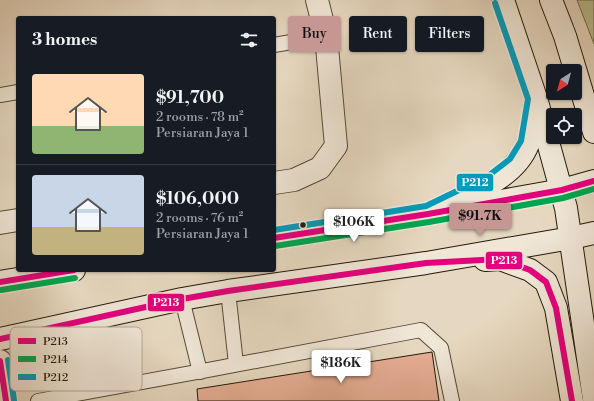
<!DOCTYPE html>
<html lang="en">
<head>
<meta charset="utf-8">
<style>
	:root { --surface:#171b24; --page:#20242c; --text:#f1f3f6; --muted:#9ea1a6; --line:#363941; --accent:#c59692 }
	body { margin:0; font-family:"Libre Bodoni",serif; background:var(--page); color:var(--text); height:100vh; display:flex; flex-direction:column; font-size:15px; white-space:nowrap }
	* { box-sizing:border-box; margin:0 }
	p { font-size:13px; color:var(--muted) }
	.icon { flex:none; width:22px; height:22px; fill:none; stroke:currentColor; stroke-width:2; stroke-linecap:round; stroke-linejoin:round }
	.map { position:relative; flex:1; overflow:hidden }
	.details { position:absolute; left:16px; top:16px; width:260px; height:256px; display:flex; flex-direction:column; background:var(--surface); border-radius:4px; box-shadow:0 1px 3px #0004 }
	.details>* { flex:none }
	.top-card { position:absolute; left:288px; top:16px; width:246px; height:36px; display:flex; gap:8px }
	.needle { width:26px; rotate:216deg }
	.tools { position:absolute; left:546px; top:64px; display:grid; gap:8px }
	.tools a { display:grid; place-items:center; width:36px; height:36px; border-radius:4px; background:var(--surface); box-shadow:0 1px 3px #0004; font-size:20px }
	.price { position:absolute; translate:-50% -34px; padding:0 9px; border-radius:4px; background:#fff; color:#222; font-size:13px; line-height:26px; filter:drop-shadow(0 1px 2px #0008) }
	.price::after { content:''; position:absolute; left:50%; top:24px; width:12px; height:9px; margin-left:-6px; background:inherit; clip-path:polygon(0 0,100% 0,50% 100%) }
	.price.selected { background:var(--accent); color:#111 }
	ul { padding:0; list-style:none }
	li { display:flex; align-items:center; gap:12px; height:100px; padding:0 16px }
	li+li { border-top:1px solid var(--line) }
	li span { display:grid; place-items:center; flex:none; width:112px; height:80px; border-radius:4px; color:#555 }
	li>.icon { margin-inline-start:auto }
	span .icon { width:48px; height:48px; fill:#fffc; stroke-width:1 }
	li b { font-size:17px }
	h2 { display:flex; justify-content:space-between; align-items:center; height:48px; padding:0 16px; font-size:17px }
	.pill { padding:0 14px; border-radius:4px; background:var(--surface); box-shadow:0 1px 3px #0004; font-size:14px; line-height:36px }
	.pill.selected { background:var(--accent); color:#111 }
	.map>svg:first-child { display:block }
	.green { fill:#bbbd8e; stroke:#706b4b }
	.building { fill:#e5ad94; stroke:#241908 }
	.lines { fill:none; stroke-linecap:round; stroke-linejoin:round }
	.lane-casing { stroke:#544936; stroke-width:16 }
	.street-casing { stroke:#544936; stroke-width:24 }
	.secondary-casing { stroke:#241908; stroke-width:24 }
	.lane { stroke:#efe6d6; stroke-width:14 }
	.street { stroke:#efe6d6; stroke-width:22 }
	.secondary { stroke:#efe6d6; stroke-width:22 }
	.bus-1-casing { stroke:#efe6d6; stroke-width:9 }
	.bus-2-casing { stroke:#efe6d6; stroke-width:9 }
	.bus-3-casing { stroke:#efe6d6; stroke-width:9 }
	.bus-1 { stroke:#e5007d; stroke-width:6 }
	.bus-2 { stroke:#00a651; stroke-width:6 }
	.bus-3 { stroke:#049bba; stroke-width:6 }
	.bus-dot { fill:#241908; stroke:#efe6d6; stroke-width:1.5 }
	.key { fill:#efe6d6; stroke:#b2a898; stroke-width:1 }
	.key-label { font-size:11px; fill:#241908 }
	.line-badge { stroke:#efe6d6; stroke-width:1.5 }
	.badge-label { font-size:11px; text-anchor:middle; font-weight:bold; fill:#fff }
</style>
</head>
<body>
<div class="map">
<svg width="594" height="401" viewBox="0 0 594 401">
	<rect width="100%" height="100%" fill="#e6d8c0"/>
	<filter id="stains"><feTurbulence type="fractalNoise" baseFrequency=".005" numOctaves="4"/><feColorMatrix values="0 0 0 0 .2 0 0 0 0 .09 0 0 0 0 .02 0 0 0 .5 -.17"/></filter>
	<radialGradient id="worn" r=".72"><stop offset=".6" stop-color="#630" stop-opacity="0"/><stop offset="1" stop-color="#630" stop-opacity=".3"/></radialGradient>
	<path class="green" d="M 577,0 L 594,0 L 594,44 Z"/>
	<path class="building" d="M 432,352 L 439,401 L 198,401 L 197,389 Z"/>
	<g class="lines">
		<defs>
			<g id="lane">
				<path d="M 274,45 L 326,36"/>
				<path d="M 0,95 L 18,92"/>
				<path d="M 228,291 L 236,364"/>
				<path d="M 182,299 L 200,372"/>
				<path d="M 38,401 C 166,378 293,354 421,330 L 441,348 L 452,401"/>
			</g>
			<g id="street">
				<path d="M 274,183 L 294,180 L 320,168 L 336,146 L 326,36 L 317,0"/>
				<path d="M 0,223 L 18,220"/>
				<path d="M 0,361 L 6,401"/>
			</g>
			<g id="secondary">
				<path d="M 503,0 L 536,98 L 566,208 L 594,399"/>
				<path d="M 551,0 L 565,36 L 594,132"/>
				<path d="M 457,200 C 483,189 517,173 528,144 C 532,135 533,116 535,105"/>
				<path d="M 274,238 L 428,214 L 562,190 L 594,181"/>
				<path d="M 485,260 L 500,259 L 530,270 L 546,282 L 556,308 L 572,401"/>
				<path d="M 0,282 L 74,270"/>
				<path d="M 0,339 L 182,299 L 228,291 L 426,263 L 571,238 L 594,233"/>
			</g>
		</defs>
		<use href="#lane" class="lane-casing"/>
		<use href="#street" class="street-casing"/>
		<use href="#secondary" class="secondary-casing"/>
		<use href="#lane" class="lane"/>
		<use href="#street" class="street"/>
		<use href="#secondary" class="secondary"/>
		<defs>
			<g id="bus-1">
				<path d="M 274,238 L 428,214 L 562,190 L 594,181"/>
				<path d="M 0,282 L 74,270"/>
				<path d="M 0,339 L 182,299 L 228,291 L 426,263 L 500,259 L 530,270 L 546,282 L 556,308 L 572,401"/>
				<path d="M 0,361 L 6,401"/>
			</g>
			<g id="bus-2">
				<path d="M 275,246 L 429,222 L 563,198 L 594,189"/>
				<path d="M 1,290 L 75,278"/>
			</g>
			<g id="bus-3">
				<path d="M 274,230 L 426,206 L 488,176 L 510,159 L 521,141 L 528,99 L 495,3"/>
				<path d="M 8,360 L 14,400"/>
			</g>
		</defs>
		<use href="#bus-1" class="bus-1-casing"/>
		<use href="#bus-2" class="bus-2-casing"/>
		<use href="#bus-3" class="bus-3-casing"/>
		<use href="#bus-1" class="bus-1"/>
		<use href="#bus-2" class="bus-2"/>
		<use href="#bus-3" class="bus-3"/>
	</g>
	<circle class="bus-dot" cx="303" cy="225" r="3.5"/>
	<rect x="10" y="327" width="132" height="64" rx="6" class="key"/>
	<rect x="18" y="338" width="18" height="6" fill="#e5007d"/>
	<rect x="18" y="356" width="18" height="6" fill="#00a651"/>
	<rect x="18" y="374" width="18" height="6" fill="#049bba"/>
	<g class="key-label">
		<text x="43" y="345">P213</text>
		<text x="43" y="363">P214</text>
		<text x="43" y="381">P212</text>
	</g>
	<g class="line-badge">
		<rect x="456" y="173" width="38" height="19" rx="4" fill="#049bba"/>
		<rect x="485" y="251" width="38" height="19" rx="4" fill="#e5007d"/>
		<rect x="147" y="293" width="38" height="19" rx="4" fill="#e5007d"/>
	</g>
	<g class="badge-label">
		<text x="475" y="186">P212</text>
		<text x="504" y="264">P213</text>
		<text x="166" y="306">P213</text>
	</g>
	<rect width="100%" height="100%" filter="url(#stains)"/>
	<rect width="100%" height="100%" fill="url(#worn)"/>
</svg>
<div class="tools">
<a><svg class="needle" viewBox="-14 -14 28 28"><path d="M0-13l5 13h-10z" fill="#e53935"/><path d="M0 13l5-13h-10z" fill="#9ea1a6"/></svg></a>
<a><svg class="icon" aria-label="locate" viewBox="0 0 24 24"><circle cx="12" cy="12" r="6"/><path d="M12 2v4M12 18v4M2 12h4M18 12h4"/></svg></a>
</div>
<b class="price selected" style="left:480px;top:237px">$91.7K</b>
<b class="price" style="left:354px;top:243px">$106K</b>
<b class="price" style="left:341px;top:384px">$186K</b>
<div class="top-card">
<a class="pill selected">Buy</a>
<a class="pill">Rent</a>
<a class="pill">Filters</a>
</div>
<section class="details">
<h2>3 homes<svg class="icon" aria-label="filters" viewBox="0 0 24 24"><path d="M4 7h16M4 17h16"/><circle cx="9" cy="7" r="2"/><circle cx="15" cy="17" r="2"/></svg></h2>
<ul>
<li><span style="background:linear-gradient(#ffd9b3 65%,#8fb573 0)"><svg class="icon" aria-label="home" viewBox="0 0 24 24"><path d="M3 11l9-7 9 7M6 9v11h12V9"/></svg></span><div><b>$91,700</b><p>2 rooms · 78 m²</p><p>Persiaran Jaya 1</p></div></li>
<li><span style="background:linear-gradient(#c9d6e8 65%,#c2b280 0)"><svg class="icon" aria-label="home" viewBox="0 0 24 24"><path d="M3 11l9-7 9 7M6 9v11h12V9"/></svg></span><div><b>$106,000</b><p>2 rooms · 76 m²</p><p>Persiaran Jaya 1</p></div></li>
</ul>
</section>
</div>
</body>
</html>
